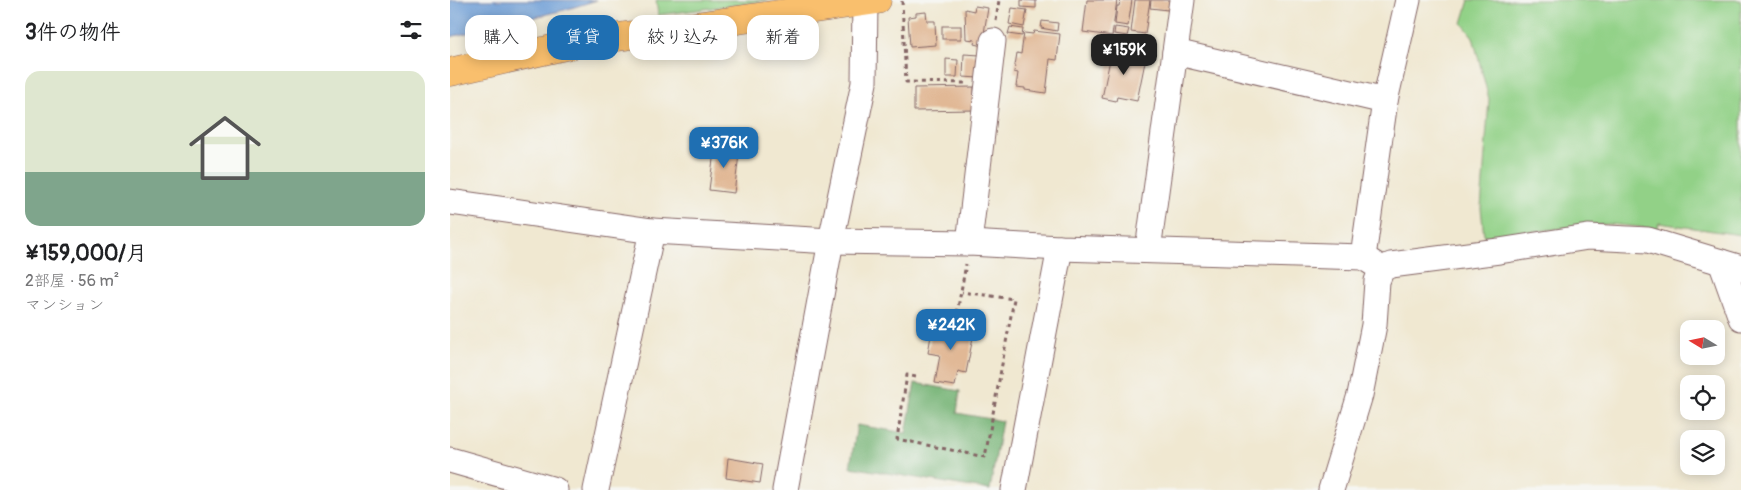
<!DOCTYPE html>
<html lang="ja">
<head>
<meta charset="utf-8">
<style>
	:root { --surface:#fff; --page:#f2f2f2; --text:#202124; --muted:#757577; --accent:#1f6fb2 }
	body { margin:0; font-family:Pangolin,"Klee One",sans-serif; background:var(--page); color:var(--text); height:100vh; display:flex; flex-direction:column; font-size:19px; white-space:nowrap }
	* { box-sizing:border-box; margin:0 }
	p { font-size:16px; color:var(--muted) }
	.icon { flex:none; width:28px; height:28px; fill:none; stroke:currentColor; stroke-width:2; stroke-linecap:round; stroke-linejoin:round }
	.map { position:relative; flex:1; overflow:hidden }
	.details { display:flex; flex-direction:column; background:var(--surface); width:450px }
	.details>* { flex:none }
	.hud { position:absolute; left:15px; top:15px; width:475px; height:45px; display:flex; gap:10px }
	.needle { width:32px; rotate:280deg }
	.buttons { position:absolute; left:1230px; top:320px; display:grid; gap:10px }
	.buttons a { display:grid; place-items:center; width:45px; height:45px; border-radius:10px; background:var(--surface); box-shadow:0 2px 12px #0003; font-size:25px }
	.price { position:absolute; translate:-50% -42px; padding:0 11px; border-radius:10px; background:var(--accent); color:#fff; font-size:16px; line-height:32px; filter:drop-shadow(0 1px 2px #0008) }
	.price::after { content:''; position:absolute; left:50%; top:30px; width:15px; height:11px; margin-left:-8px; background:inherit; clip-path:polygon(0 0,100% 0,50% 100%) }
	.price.active { background:#222; color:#fff }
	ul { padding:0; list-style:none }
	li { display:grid; align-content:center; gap:10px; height:265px; padding:0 25px }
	li span { display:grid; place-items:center; height:155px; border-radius:15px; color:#555 }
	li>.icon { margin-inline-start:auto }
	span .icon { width:90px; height:90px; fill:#fffc; stroke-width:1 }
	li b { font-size:21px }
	h2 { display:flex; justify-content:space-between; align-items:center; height:60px; padding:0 25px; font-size:21px }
	.tag { padding:0 18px; border-radius:15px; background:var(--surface); box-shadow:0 2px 12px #0003; font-size:18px; line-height:45px }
	.tag.active { background:var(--accent); color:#fff }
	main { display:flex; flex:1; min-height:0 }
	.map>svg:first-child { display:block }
	.green { fill:#92d187; stroke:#6e7859 }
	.forest { fill:#75b374; stroke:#606950 }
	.water { fill:#6d9dd6; stroke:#5c5e80 }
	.building { fill:#e1b895 }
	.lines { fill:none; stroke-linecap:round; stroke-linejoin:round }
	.minor-casing { stroke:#846565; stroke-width:27 }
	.major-casing { stroke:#846565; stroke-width:29 }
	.path { stroke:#846565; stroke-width:3; stroke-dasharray:4 4; stroke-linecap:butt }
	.minor { stroke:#fff; stroke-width:25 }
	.major { stroke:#f9bf6d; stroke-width:28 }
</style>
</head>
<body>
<main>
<section class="details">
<h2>3件の物件<svg class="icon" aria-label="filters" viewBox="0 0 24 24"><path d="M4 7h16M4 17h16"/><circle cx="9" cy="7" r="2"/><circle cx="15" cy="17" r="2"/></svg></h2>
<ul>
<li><span style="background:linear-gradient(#dfe7d0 65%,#7fa58c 0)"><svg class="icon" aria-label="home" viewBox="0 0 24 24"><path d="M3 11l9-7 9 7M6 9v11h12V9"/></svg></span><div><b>¥159,000/月</b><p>2部屋 · 56 m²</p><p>マンション</p></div></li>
</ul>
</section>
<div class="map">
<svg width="1291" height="490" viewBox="0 0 1291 490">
	<rect width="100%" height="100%" fill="#f6f6f2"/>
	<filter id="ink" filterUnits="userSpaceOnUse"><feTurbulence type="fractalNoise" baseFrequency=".02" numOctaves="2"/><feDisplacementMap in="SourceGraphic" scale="10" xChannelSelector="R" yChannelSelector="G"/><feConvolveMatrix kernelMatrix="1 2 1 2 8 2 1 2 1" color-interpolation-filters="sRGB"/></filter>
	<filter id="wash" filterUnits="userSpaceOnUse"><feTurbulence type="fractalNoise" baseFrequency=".0096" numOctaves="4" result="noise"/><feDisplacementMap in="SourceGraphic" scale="20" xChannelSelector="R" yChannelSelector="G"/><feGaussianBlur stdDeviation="1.12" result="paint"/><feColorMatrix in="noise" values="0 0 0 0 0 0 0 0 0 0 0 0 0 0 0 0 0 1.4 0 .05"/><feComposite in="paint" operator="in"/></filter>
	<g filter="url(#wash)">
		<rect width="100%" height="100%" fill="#f0e8d1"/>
		<g class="green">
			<path d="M 206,0 L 322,0 L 208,15 Z"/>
			<path d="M 1019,0 L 1291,0 L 1291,235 L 1209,223 L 1207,229 L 1159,224 L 1034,236 L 1031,208 L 1039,99 L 1023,37 L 1012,23 Z"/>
		</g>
		<path class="forest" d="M 465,383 L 510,391 L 507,413 L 552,421 L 540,490 L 400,467 L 407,425 L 456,433 Z"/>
		<path class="water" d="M 0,0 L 147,0 L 115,10 L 0,37 Z"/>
		<g id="blocks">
			<g class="building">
				<path d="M 571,0 L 586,1 L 586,8 L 571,7 Z"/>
				<path d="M 637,0 L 667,0 L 662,36 L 633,32 Z"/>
				<path d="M 670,0 L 682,0 L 678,26 L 665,24 L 667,6 L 669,6 Z"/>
				<path d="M 685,0 L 700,0 L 695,34 L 681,32 Z"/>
				<path d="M 701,0 L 729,0 L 727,11 L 700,8 Z"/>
				<path d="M 525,6 L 538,8 L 532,46 L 524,44 L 525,40 L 516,39 L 515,9 L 524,11 Z"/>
				<path d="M 562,8 L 577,10 L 574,27 L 559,24 Z"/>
				<path d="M 476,12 L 477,21 L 485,21 L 486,45 L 460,47 L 458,17 L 466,16 L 466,13 Z"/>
				<path d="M 592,21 L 608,23 L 607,31 L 591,28 Z"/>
				<rect x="492" y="26" width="19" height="13"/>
				<path d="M 560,27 L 573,29 L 572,36 L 558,34 Z"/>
				<path d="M 665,27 L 679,29 L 677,36 L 664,34 Z"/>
				<path d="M 584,31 L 610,34 L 607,60 L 600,59 L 596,93 L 575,90 L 575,88 L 566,87 L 568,73 L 564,72 L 567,53 L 571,54 L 574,33 L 583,34 Z"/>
				<path d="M 662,50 L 696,57 L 687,101 L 667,97 L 666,101 L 652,98 Z"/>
				<path d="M 514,54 L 530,55 L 529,78 L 513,77 Z"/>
				<path d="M 496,59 L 508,60 L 507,77 L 496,77 Z"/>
				<path d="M 524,87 L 524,110 L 464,111 L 464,88 Z"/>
				<path d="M 265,144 L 290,147 L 284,193 L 259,190 Z"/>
				<path d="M 500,321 L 513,323 L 511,330 L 524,332 L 516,373 L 508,371 L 505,386 L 485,383 L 490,355 L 478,353 L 483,324 L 499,327 Z"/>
				<path d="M 278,458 L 313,464 L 310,483 L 276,478 Z"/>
			</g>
		</g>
	</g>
	<g filter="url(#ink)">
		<use href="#blocks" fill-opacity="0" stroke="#846565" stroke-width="1"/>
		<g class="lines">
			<defs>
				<g id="minor">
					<path d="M 725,52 L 935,101"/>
					<path d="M 0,202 L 202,231 L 381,241 L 519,243 L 610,248 L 913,257 L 932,269"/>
					<path d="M 519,243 L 543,41"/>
					<path d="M 698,250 L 732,0"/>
					<path d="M 913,257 L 935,101 L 958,0"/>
					<path d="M 1271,262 L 1291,318"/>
					<path d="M 0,460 L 105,490"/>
					<path d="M 146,490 L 202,231"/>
					<path d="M 335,490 L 381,241 L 414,83 L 415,1"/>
					<path d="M 564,490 L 610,248"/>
					<path d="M 881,490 L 910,395 L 924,325 L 927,281 L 932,269 L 941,265 L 1049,251 L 1138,237 L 1198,240 L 1291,268"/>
				</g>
				<path id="major" d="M 0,72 L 133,42 L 427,0"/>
			</defs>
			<use href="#minor" class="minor-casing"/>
			<use href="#major" class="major-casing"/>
			<g class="path">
				<path d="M 452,1 L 456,82 L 516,83"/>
				<path d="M 546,21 L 549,0"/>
				<path d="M 507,313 L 516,264"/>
				<path d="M 466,377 L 457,375 L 447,439 L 535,457 L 564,299 L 512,292"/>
			</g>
			<use href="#minor" class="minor"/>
			<use href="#major" class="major"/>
		</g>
	</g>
</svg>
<div class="buttons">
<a><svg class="needle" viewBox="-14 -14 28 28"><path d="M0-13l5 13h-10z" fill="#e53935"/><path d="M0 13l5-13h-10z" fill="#757577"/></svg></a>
<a><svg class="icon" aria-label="locate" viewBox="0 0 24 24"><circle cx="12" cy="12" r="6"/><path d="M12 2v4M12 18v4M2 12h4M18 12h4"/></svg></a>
<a><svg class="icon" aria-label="layers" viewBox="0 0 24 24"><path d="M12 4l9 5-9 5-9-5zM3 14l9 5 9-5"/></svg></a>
</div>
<b class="price active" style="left:674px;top:76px">¥159K</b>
<b class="price" style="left:274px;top:169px">¥376K</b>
<b class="price" style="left:501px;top:351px">¥242K</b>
<div class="hud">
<a class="tag">購入</a>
<a class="tag active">賃貸</a>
<a class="tag">絞り込み</a>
<a class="tag">新着</a>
</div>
</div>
</main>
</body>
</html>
